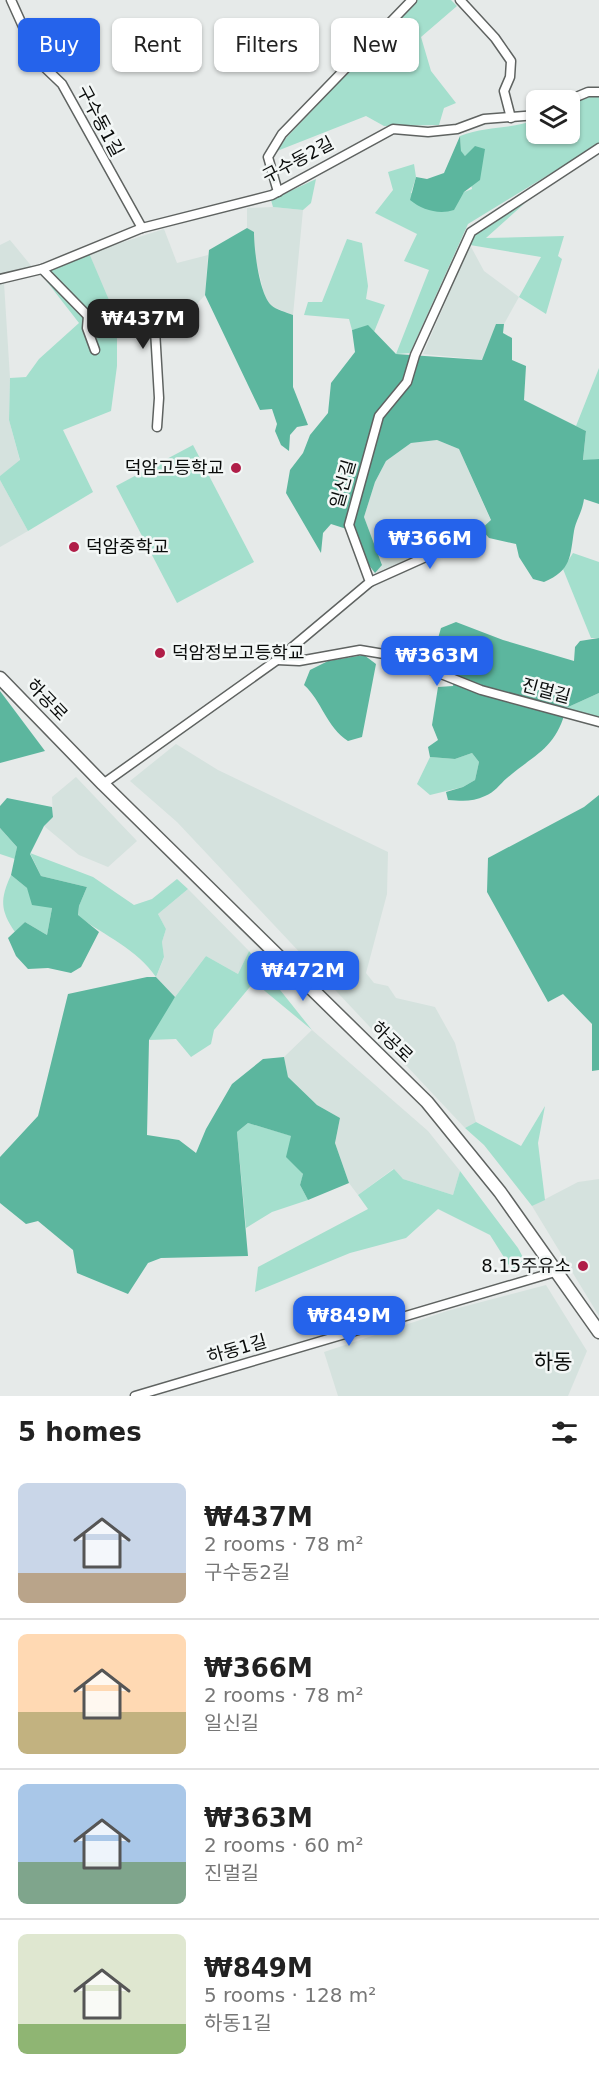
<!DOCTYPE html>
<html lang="en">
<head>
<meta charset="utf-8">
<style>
	:root { --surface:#fff; --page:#f2f2f2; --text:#222; --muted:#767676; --line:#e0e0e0; --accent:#2563eb }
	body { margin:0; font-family:"DejaVu Sans","Noto Sans KR",sans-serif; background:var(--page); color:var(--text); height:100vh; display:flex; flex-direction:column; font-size:22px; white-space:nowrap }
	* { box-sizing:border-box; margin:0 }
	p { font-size:20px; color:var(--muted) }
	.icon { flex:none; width:33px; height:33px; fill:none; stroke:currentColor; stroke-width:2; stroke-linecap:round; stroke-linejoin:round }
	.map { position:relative; height:1396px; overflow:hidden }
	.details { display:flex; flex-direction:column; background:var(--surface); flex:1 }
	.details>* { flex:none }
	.top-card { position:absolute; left:18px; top:18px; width:564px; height:54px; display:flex; gap:12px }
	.fabs { position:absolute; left:526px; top:90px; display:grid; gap:12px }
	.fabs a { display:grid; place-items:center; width:54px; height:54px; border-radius:9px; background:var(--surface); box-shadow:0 2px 4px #0004; font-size:30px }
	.price { position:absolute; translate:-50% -51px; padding:0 14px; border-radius:12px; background:var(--accent); color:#fff; font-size:20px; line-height:39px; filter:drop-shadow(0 2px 3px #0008) }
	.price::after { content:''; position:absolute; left:50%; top:36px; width:18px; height:14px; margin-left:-9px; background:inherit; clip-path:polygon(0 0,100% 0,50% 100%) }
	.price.current { background:#222; color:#fff }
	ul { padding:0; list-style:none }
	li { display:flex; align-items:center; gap:18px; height:150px; padding:0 18px }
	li+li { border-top:2px solid var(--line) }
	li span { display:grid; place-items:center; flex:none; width:168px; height:120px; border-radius:9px; color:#555 }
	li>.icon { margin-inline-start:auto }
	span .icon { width:72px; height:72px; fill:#fffc; stroke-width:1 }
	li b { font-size:26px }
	h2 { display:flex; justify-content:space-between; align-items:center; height:72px; padding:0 18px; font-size:26px }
	.chip { padding:0 21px; border-radius:9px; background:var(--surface); box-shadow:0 2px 4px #0004; font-size:21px; line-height:54px }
	.chip.current { background:var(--accent); color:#fff }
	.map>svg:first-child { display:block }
	.built { fill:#d5e2de }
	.green { fill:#a4dfcd }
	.forest { fill:#5cb69e }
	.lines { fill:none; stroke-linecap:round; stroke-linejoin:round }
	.minor-casing { stroke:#5f6361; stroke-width:11 }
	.secondary-casing { stroke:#5f6361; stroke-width:15 }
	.minor { stroke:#fff; stroke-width:8 }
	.secondary { stroke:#fff; stroke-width:12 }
	.poi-dot { fill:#b01e48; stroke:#f3f7f6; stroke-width:2 }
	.labels { text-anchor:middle; stroke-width:5; stroke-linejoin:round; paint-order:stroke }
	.street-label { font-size:18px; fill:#0a0c0b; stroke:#f3f7f6 }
	.poi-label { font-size:18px; fill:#0a0c0b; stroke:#f3f7f6; text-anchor:end }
	.quarter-label { font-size:21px; fill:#0a0c0b; stroke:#f3f7f6 }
</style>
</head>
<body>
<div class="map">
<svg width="599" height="1396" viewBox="0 0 599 1396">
	<rect width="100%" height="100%" fill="#e6eae9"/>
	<g class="built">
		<path d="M 273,207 L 303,210 L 293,315 L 273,307 L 265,298 L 254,252 L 254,233 L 247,228 L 247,208 Z"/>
		<path d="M 164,229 L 177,263 L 208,255 L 205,295 L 195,306 L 156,310 L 150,308 L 113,315 L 89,253 Z"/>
		<path d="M 10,240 L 33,268 L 4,283 L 10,378 L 9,420 L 20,461 L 0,476 L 0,245 Z"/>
		<path d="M 470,245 L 484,271 L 519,297 L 504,324 L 496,325 L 483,360 L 423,354 Z"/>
		<path d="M 437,440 L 459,449 L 491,521 L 481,529 L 375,573 L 382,564 L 364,517 L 375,482 L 386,461 L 411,443 Z"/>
		<path d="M 0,480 L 28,531 L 0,547 Z"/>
		<path d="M 176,744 L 218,770 L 388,852 L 387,894 L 366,973 L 374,983 L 388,986 L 396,998 L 435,1007 L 455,1043 L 476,1122 L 465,1128 L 177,822 L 130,781 Z"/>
		<path d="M 76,777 L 137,841 L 108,867 L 79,855 L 44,826 L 53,817 L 52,797 Z"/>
		<path d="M 188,889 L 249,951 L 238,974 L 206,956 L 175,997 L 156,977 L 164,958 L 162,942 L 166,929 L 158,914 Z"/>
		<path d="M 312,1030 L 428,1131 L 460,1171 L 453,1195 L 403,1179 L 393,1169 L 358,1195 L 349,1183 L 335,1143 L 340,1118 L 317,1105 L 288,1077 L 284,1057 Z"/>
		<path d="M 599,1179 L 599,1316 L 532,1206 L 578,1182 Z"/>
		<path d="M 546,1285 L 587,1351 L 568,1396 L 338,1396 L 324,1352 L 447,1311 Z"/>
	</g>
	<g class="green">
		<path d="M 417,0 L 451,0 L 457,6 L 421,37 L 431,71 L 456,103 L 444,108 L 439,125 L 384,126 L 366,116 L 277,151 L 286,138 Z"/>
		<path d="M 590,95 L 599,95 L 599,144 L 468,224 L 410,353 L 396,354 L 429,270 L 404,261 L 417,234 L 375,213 L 393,190 L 388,172 L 414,164 L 416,177 L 411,193 L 457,200 L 464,192 L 472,189 L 465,156 L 461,152 L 460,136 C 487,125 512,130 537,119 L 537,134 L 570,134 L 570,105 Z"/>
		<path d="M 316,179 L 311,203 L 303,210 L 273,207 L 271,200 Z"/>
		<path d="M 525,203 L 486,238 L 564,236 L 558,256 L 562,259 L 546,314 L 519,297 L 541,257 L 470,245 L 471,233 Z"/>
		<path d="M 347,239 L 362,243 L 368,286 L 366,299 L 385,305 L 374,332 L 368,326 L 352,330 L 349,319 L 304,315 L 308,302 L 322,302 Z"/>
		<path d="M 89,253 L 117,319 L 117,366 L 111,411 L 63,430 L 93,492 L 28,531 L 0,480 L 0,476 L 20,460 L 9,420 L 10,378 L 26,377 L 39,359 L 79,323 L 41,274 Z"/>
		<path d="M 599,368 L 599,459 L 583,461 L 586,431 L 576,426 Z"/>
		<path d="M 193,445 L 254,562 L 177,603 L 116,486 Z"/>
		<path d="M 573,553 L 599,562 L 599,638 L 591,638 L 563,569 Z"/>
		<path d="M 599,693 L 599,717 L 566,708 Z"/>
		<path d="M 472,753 L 479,762 L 475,780 L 463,787 L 430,795 L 417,784 L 430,757 L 455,759 Z"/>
		<path d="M 0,828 L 17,847 L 15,859 L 0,854 Z"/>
		<path d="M 30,853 L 93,877 L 134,905 L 152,899 L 177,879 L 188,889 L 158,914 L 166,929 L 162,942 L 164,957 L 156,977 C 137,949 105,936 78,916 L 79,906 L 87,887 L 41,876 Z"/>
		<path d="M 11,875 L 52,908 L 47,935 L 25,922 L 15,932 C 0,910 0,899 11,875 Z"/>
		<path d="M 249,951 L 312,1030 L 254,982 L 214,1030 L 211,1044 L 191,1057 L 176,1039 L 149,1040 L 166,1009 L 206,956 L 238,974 Z"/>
		<path d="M 545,1106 L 538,1143 L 545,1200 L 532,1206 L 484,1145 L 465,1128 L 476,1122 L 521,1146 Z"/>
		<path d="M 248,1123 L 292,1136 L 303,1175 L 300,1185 L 308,1200 L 272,1212 L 246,1228 L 237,1132 Z"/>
		<path d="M 394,1169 L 403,1179 L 453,1195 L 460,1171 L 518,1248 L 528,1267 L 514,1273 L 490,1235 L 438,1209 L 406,1238 L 350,1253 L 255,1292 L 258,1267 L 368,1209 L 358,1195 Z"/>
	</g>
	<g class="forest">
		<path d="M 460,136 L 461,151 L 465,156 L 475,146 L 485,149 L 480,180 L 464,192 L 454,210 C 439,215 422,210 410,200 L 416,177 L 427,179 L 444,173 Z"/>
		<path d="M 247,228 L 254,232 C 254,249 259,293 271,305 C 276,310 286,312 293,315 L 293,387 L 308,425 L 297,427 L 290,435 L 289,451 L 281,445 L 275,431 L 277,424 L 272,409 L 260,410 L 205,295 L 209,250 Z"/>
		<path d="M 496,324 L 504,324 L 503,333 L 512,338 L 512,360 L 526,366 L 524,400 L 586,431 L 583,460 L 599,459 L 599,504 L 584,499 C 582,513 576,520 574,531 C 570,556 572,570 544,582 L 533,579 L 519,557 L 516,544 L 489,538 L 481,529 L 491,520 L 459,449 L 437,440 L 411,443 L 386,461 L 375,482 L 364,517 L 382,565 L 375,573 L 368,564 L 356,532 L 331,524 L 323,533 L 321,553 L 286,493 L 290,470 L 303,453 L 310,435 L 328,413 L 331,383 L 355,352 L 352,330 L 368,325 L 396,354 L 482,360 Z"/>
		<path d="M 456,622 L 503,640 L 574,661 L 575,647 L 580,641 L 599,638 L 599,693 L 566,708 C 557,748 535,754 507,778 C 500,784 494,793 485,796 C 473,802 462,801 448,800 L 446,792 L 463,787 L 475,780 L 479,762 L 472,753 L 455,759 L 430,757 L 428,747 L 438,740 L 432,725 L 438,687 L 453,686 L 456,673 L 430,666 L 441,628 Z"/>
		<path d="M 364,655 L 376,664 L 362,737 L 348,741 C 326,727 322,701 304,685 L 310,670 L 328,661 Z"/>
		<path d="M 0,691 L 45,751 L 0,763 Z"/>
		<path d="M 599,795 L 599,1070 L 592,1071 L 592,1024 L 563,994 L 548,1002 L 487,892 L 488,858 L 584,807 Z"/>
		<path d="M 7,798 L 52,807 L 53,817 L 44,826 L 30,854 L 41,876 L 87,887 L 79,906 L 78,915 L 99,932 L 81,967 L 71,973 L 48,968 L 28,969 L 16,956 L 8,938 L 25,922 L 47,935 L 52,908 L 32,905 L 27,888 L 11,875 L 17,847 L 0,828 L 0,806 Z"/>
		<path d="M 147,977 L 156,977 L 175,997 L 149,1040 L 147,1135 L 179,1140 L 196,1153 L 206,1129 L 232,1084 L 263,1059 L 284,1057 L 288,1077 L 317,1105 L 340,1118 L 335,1143 L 349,1183 L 308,1200 L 300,1185 L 303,1174 L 286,1157 L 291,1136 L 248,1123 L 237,1132 L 248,1256 L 161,1258 L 148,1263 L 128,1294 L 77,1273 L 73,1250 L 38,1221 L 26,1224 L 0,1203 L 0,1157 L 38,1116 L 68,994 Z"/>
	</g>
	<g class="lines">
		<defs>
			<g id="minor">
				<path d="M 11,0 L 39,62 L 62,84 L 142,228"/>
				<path d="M 460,0 L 495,38 L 511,61 L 510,77 L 504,91 L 511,118"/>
				<path d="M 569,100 L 588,92 L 599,92"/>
				<path d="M 278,192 L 268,157 L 282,134 L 412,0"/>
				<path d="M 42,269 L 88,316 L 154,313 L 159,398 L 157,427"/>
				<path d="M 0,279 L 42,269 L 142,228 L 272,195 L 393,129 L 428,132 L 457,129 L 484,119 L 537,115"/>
				<path d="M 88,316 L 87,328 L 95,350"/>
				<path d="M 370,582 L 479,533"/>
				<path d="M 277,660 L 299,661 L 360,650 L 396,656 L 481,690 L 599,722"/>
				<path d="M 103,784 L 277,660 L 370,582 L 349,525 L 379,416 L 407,382 L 415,355 L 471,232 L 599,148"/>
				<path d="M 135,1396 L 555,1272"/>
			</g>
			<path id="secondary" d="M 0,678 L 103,784 L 427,1102 L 500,1192 L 599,1332"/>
		</defs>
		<use href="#minor" class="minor-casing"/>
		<use href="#secondary" class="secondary-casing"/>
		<use href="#minor" class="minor"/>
		<use href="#secondary" class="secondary"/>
	</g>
	<g class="poi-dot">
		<circle cx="236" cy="468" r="6"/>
		<circle cx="74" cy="547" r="6"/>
		<circle cx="160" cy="653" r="6"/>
		<circle cx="583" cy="1266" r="6"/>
	</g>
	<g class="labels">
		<g class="street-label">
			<text transform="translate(100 121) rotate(62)" y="6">구수동1길</text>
			<text transform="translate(298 160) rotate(-28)" y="6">구수동2길</text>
			<text transform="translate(343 484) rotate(-74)" y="6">일신길</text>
			<text transform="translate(546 691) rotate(15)" y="6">진멀길</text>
			<text transform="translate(47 700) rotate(46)" y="6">하공로</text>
			<text transform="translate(392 1042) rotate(44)" y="6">하공로</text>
			<text transform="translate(237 1349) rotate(-16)" y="6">하동1길</text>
		</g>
		<g class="poi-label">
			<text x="224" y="474">덕암고등학교</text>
			<text x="86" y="553" text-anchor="start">덕암중학교</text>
			<text x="172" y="659" text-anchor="start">덕암정보고등학교</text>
			<text x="571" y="1272">8.15주유소</text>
		</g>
		<g class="quarter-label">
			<text x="553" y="1369">하동</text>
		</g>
	</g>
</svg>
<div class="fabs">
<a><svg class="icon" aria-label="layers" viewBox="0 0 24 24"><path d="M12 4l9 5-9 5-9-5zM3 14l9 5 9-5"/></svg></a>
</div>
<b class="price current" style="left:143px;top:350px">₩437M</b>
<b class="price" style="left:430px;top:570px">₩366M</b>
<b class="price" style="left:437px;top:687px">₩363M</b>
<b class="price" style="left:303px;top:1002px">₩472M</b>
<b class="price" style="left:349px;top:1347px">₩849M</b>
<div class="top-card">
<a class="chip current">Buy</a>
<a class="chip">Rent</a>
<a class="chip">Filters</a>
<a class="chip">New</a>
</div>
</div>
<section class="details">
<h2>5 homes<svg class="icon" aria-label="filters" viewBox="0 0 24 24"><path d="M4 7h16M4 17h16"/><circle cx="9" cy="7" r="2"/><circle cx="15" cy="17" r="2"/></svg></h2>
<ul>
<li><span style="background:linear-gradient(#c9d6e8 75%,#b9a48a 0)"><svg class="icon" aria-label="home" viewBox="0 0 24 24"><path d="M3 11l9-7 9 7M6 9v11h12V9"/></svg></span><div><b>₩437M</b><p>2 rooms · 78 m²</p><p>구수동2길</p></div></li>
<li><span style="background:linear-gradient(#ffd9b3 65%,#c2b280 0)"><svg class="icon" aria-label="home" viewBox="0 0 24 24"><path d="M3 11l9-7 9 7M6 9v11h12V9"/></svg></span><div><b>₩366M</b><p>2 rooms · 78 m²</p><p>일신길</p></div></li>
<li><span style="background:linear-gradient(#a9c7e8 65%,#7fa58c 0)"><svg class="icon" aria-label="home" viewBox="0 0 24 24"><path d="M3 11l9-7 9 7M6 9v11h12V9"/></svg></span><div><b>₩363M</b><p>2 rooms · 60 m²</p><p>진멀길</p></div></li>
<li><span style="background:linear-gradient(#dfe7d0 75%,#8fb573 0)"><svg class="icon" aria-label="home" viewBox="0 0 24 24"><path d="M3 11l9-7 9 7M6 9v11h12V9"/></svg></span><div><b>₩849M</b><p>5 rooms · 128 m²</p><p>하동1길</p></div></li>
</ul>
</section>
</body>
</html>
